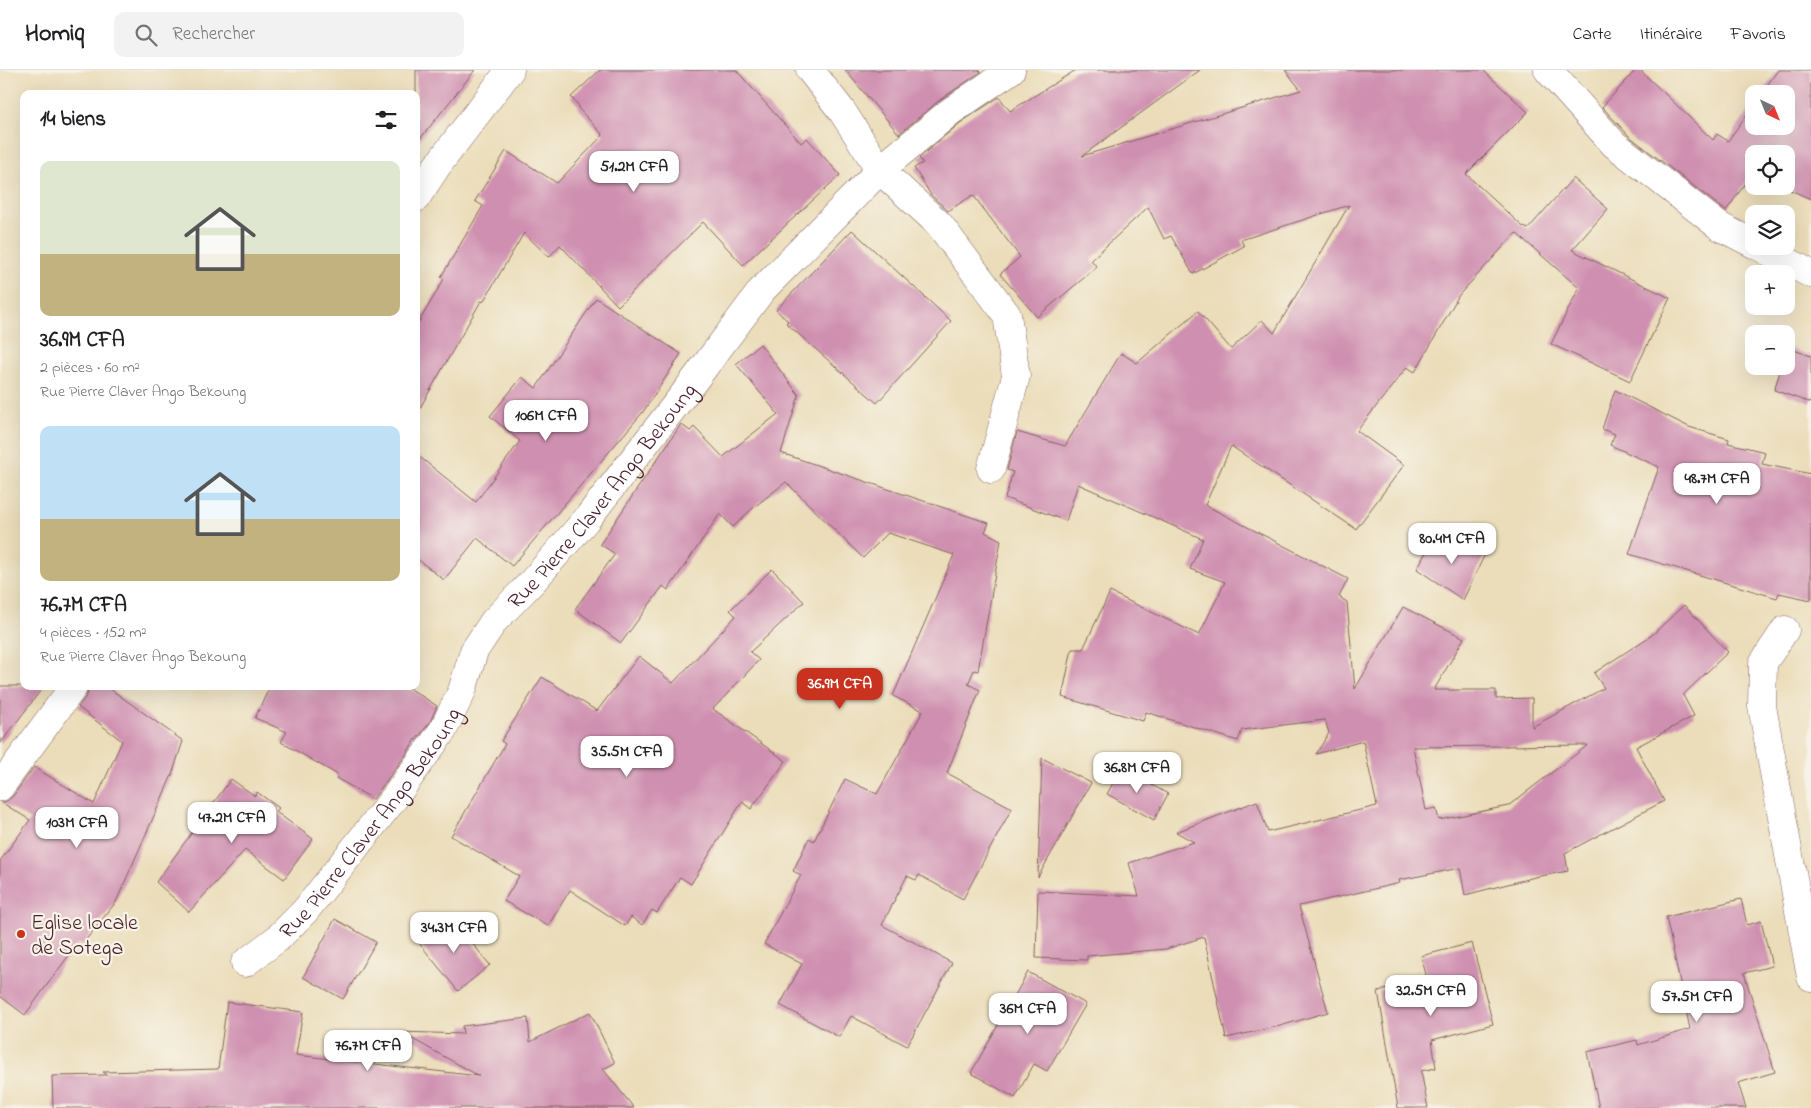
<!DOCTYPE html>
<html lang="fr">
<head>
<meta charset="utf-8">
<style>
	:root { --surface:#fff; --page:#f2f2f2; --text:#202124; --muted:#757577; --line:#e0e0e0; --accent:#c8321e }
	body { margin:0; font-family:"Indie Flower",sans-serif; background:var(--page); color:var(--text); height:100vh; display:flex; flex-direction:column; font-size:19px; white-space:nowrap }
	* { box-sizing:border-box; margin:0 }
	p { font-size:16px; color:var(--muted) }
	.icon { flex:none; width:28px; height:28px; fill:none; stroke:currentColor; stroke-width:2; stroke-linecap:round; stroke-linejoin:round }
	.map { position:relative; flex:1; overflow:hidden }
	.panel { position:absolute; left:20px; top:20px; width:400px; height:600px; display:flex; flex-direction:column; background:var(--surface); border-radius:10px; box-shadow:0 5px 20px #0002 }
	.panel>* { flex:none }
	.needle { width:32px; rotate:137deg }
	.controls { position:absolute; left:1745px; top:15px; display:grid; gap:10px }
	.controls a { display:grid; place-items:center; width:50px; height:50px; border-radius:10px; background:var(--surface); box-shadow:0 5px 20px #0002; font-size:25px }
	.price { position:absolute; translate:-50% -42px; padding:0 11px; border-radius:10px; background:#fff; color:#222; font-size:16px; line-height:32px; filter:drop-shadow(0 1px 2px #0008) }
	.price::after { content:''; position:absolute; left:50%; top:30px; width:15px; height:11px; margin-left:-8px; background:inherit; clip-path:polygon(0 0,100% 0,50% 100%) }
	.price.on { background:var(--accent); color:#fff }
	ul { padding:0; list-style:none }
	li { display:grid; align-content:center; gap:10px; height:265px; padding:0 20px }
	li span { display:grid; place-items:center; height:155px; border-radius:10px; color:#555 }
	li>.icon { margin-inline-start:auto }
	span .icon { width:90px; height:90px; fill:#fffc; stroke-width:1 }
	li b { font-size:21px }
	h2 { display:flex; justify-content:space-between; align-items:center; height:60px; padding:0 20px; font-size:21px }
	header { display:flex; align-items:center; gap:30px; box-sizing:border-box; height:70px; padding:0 25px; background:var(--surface); border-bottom:1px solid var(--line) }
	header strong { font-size:24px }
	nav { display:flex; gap:28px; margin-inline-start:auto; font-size:18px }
	.search { width:350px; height:45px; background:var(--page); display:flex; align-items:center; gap:12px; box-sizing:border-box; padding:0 18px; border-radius:10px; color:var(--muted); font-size:19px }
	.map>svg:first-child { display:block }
	.building { fill:#cf8fb0; fill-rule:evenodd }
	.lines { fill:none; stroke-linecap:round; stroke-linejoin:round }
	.minor-casing { stroke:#82625d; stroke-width:29 }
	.tertiary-casing { stroke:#82625d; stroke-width:29 }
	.minor { stroke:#fff; stroke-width:28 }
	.tertiary { stroke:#fff; stroke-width:28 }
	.poi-dot { fill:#c8321e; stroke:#f7f3e8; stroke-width:2 }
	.labels { text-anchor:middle; stroke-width:4.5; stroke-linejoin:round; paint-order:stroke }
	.street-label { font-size:22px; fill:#4a1f2b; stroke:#f7f3e8 }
	.poi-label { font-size:22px; fill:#4a1f2b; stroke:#f7f3e8; text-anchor:start }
</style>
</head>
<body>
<header>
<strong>Homiq</strong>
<div class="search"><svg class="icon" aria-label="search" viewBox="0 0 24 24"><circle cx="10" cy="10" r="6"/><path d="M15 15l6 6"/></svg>Rechercher</div>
<nav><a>Carte</a><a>Itinéraire</a><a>Favoris</a></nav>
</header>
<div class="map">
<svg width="1811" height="1038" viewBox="0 0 1811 1038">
	<rect width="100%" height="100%" fill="#f7f3e8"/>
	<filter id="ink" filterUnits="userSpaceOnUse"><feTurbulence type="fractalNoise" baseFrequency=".02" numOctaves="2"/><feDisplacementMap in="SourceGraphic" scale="10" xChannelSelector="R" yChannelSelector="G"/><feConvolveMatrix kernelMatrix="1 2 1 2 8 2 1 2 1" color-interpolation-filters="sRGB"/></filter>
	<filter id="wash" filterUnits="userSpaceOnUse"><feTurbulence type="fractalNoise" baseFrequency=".0096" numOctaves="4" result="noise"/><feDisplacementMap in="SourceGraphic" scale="20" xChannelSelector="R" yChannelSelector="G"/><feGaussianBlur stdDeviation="1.12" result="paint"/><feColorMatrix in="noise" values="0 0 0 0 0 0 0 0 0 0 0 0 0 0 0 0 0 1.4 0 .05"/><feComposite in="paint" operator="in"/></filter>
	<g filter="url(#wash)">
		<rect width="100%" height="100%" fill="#ebddb9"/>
		<g id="blocks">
			<g class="building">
				<path d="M 416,0 L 475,0 L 416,74 Z"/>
				<path d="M 600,0 L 736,0 L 801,73 L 807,68 L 840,105 L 743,195 L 703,152 L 618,236 L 560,175 L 549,187 L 524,163 L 483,232 L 481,231 L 416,345 L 416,257 L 444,209 L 441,207 L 483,136 L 475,131 L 506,81 L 557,113 L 603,65 L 578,38 L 579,36 L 571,27 Z"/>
				<path d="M 845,0 L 979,0 L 981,2 L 941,29 L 899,64 Z"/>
				<path d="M 1076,0 L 1200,0 L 1082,86 L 1301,20 L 1285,0 L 1483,0 L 1528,42 L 1466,104 L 1522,156 L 1528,159 L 1573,108 L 1608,139 L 1572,180 L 1670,228 L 1630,311 L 1551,274 L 1579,218 L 1516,163 L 1459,225 L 1415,302 L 1407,297 L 1357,361 L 1404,395 L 1356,459 L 1231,376 L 1205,435 L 1348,509 L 1339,527 L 1347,532 L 1355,619 L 1403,537 L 1464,568 L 1434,620 L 1496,620 L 1496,629 L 1532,628 L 1532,657 L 1604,618 L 1594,603 L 1652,565 L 1684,535 L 1728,582 L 1683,625 L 1694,646 L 1636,677 L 1664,731 L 1565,783 L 1568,801 L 1535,807 L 1465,825 L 1460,798 L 1399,810 L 1400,813 L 1299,836 L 1328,942 L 1280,956 L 1226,968 L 1204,867 L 1166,879 L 1087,886 L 1087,890 L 1036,888 L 1038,821 L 1139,826 L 1129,793 L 1194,772 L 1176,762 L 1257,731 L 1268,762 L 1377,736 L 1363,671 L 1316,684 L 1329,663 L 1325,650 L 1242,660 L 1238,671 L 1146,642 L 1143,651 L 1062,627 L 1072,579 L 1083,579 L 1110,522 L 1199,565 L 1225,512 L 1190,499 L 1203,469 L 1078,414 L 1066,451 L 1005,428 L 1013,402 L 1007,400 L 1017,362 L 1065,376 L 1121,283 L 1137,293 L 1198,241 L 1231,279 L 1262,250 L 1274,263 L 1349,135 L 1241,170 L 1244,176 L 1193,204 L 1171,166 L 1164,169 L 1148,137 L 1091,190 L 1097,197 L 1037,247 L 1000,204 L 1020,187 L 973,125 L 948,141 L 931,125 L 914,98 L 923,93 L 919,88 L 960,53 L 999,27 L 1010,41 ZM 1588,675 L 1508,736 L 1439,750 L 1436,738 L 1426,740 L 1413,677 Z"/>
				<path d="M 1636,0 L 1640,0 L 1713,70 L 1717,64 L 1728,71 L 1754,34 L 1754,56 L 1786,56 L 1786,24 L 1761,24 L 1778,0 L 1811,0 L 1811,129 L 1781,116 L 1786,116 L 1786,84 L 1754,84 L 1754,105 L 1752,104 L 1726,141 L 1629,66 L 1602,37 Z"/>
				<path d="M 852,160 L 951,251 L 877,333 L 786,253 L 788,251 L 776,240 Z"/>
				<path d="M 596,228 L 681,284 L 643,342 L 512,496 L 477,468 L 444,510 L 416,488 L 416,384 L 476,432 L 520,371 L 490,346 L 522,307 L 536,318 Z"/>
				<path d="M 760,274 L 799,325 L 781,383 L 989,453 L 985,462 L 1001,470 L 978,601 L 974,600 L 968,614 L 980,620 L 947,703 L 1012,738 L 963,829 L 919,805 L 916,810 L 907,806 L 882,855 L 952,893 L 907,976 L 851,946 L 839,967 L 780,935 L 802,894 L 764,874 L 801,805 L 793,801 L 809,768 L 814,771 L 845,709 L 877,724 L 923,641 L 893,626 L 954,485 L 888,463 L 863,488 L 786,412 L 753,438 L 733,457 L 720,444 L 668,520 L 663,516 L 621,573 L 575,539 L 615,484 L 600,474 L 681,354 L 690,361 L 694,357 L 723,387 L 778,344 L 736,294 Z"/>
				<path d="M 1788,278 L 1811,286 L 1811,333 L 1774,320 L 1782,296 L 1786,296 Z"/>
				<path d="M 1615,320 L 1689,357 L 1729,369 L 1728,373 L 1765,382 L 1762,394 L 1811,404 L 1811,530 L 1779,523 L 1777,528 L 1629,484 L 1659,397 L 1610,375 L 1615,364 L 1602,359 Z"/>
				<path d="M 1434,467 L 1454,477 L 1458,468 L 1486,482 L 1463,530 L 1417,499 Z"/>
				<path d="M 772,499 L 804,532 L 750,582 L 759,590 L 713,639 L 786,691 L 751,739 L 742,732 L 691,814 L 680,807 L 657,843 L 652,840 L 642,855 L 631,847 L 625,856 L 570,820 L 548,856 L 504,831 L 519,806 L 451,766 L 505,674 L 501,671 L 542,607 L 597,641 L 639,586 L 673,613 L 736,546 L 730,540 Z"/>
				<path d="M 0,616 L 44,616 L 0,674 Z"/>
				<path d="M 89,616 L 106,616 L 183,671 L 172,705 L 116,832 L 81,876 L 78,873 L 25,945 L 0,926 L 0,791 L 30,750 L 1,732 L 7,731 L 13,726 L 34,697 L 94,734 L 122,671 L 78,637 L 87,625 Z"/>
				<path d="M 270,616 L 406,616 L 437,636 L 430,652 L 416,670 L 415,669 L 407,683 L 373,729 L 336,708 L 338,705 L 281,672 L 287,662 L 255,648 Z"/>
				<path d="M 1042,688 L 1091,713 L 1038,807 Z"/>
				<path d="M 1121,698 L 1168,724 L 1154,750 L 1107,724 Z"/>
				<path d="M 231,709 L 255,726 L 257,722 L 279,738 L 276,742 L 313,769 L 284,809 L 245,780 L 189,842 L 156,812 Z"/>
				<path d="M 1741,829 L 1747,855 L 1761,851 L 1772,896 L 1744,903 L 1775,1002 L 1738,1013 L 1746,1038 L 1599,1038 L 1587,982 L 1637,970 L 1638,975 L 1690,959 L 1666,847 Z"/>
				<path d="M 451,847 L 490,895 L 458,921 L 419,873 Z"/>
				<path d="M 335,849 L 376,872 L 343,929 L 303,907 Z"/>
				<path d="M 1472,873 L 1493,954 L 1432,970 L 1436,998 L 1421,1001 L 1428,1038 L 1398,1038 L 1378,921 L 1428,912 L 1421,886 Z"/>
				<path d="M 1028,902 L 1086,934 L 1047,1001 L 1034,994 L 1015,1028 L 971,1003 Z"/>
				<path d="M 227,932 L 303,942 L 296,985 L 479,1006 L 400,962 L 463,964 L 462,956 L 528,948 L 530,972 L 590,942 L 615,993 L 603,999 L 634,1038 L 53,1038 L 52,1006 L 107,1005 L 103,1002 L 218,999 Z"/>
			</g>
		</g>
	</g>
	<g filter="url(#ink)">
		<use href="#blocks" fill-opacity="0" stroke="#82625d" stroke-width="1"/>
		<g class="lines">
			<defs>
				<g id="minor">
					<path d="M 810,0 L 842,41 L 880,100 L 939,154 L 1007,245 L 1016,306 L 991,399"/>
					<path d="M 1548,0 L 1614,74 L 1719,156 L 1754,174"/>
					<path d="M 1758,176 L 1811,204"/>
					<path d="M 1785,560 L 1763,593 L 1762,636 L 1811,907"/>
					<path id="s1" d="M 245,893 L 277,869 L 305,841 L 395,727 L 443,660 L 462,621 L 474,581 L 494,551 L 532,512 L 586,450 L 684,324 L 762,220 L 880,100 L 951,41 L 1011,0"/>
				</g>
				<g id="tertiary">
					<path d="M 416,128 L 437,96 L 510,0"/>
					<path d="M 0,717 L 74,616"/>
				</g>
			</defs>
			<use href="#minor" class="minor-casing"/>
			<use href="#tertiary" class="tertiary-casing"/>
			<use href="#minor" class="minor"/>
			<use href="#tertiary" class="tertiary"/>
		</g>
	</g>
	<circle class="poi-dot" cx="21" cy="864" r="5"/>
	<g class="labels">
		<g class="street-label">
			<text dy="8" stroke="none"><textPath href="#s1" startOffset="594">Rue Pierre Claver Ango Bekoung</textPath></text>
			<text dy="8" stroke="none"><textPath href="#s1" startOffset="189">Rue Pierre Claver Ango Bekoung</textPath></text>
		</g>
		<g class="poi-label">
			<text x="31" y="859">Eglise locale<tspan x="31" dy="25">de Sotega</tspan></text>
		</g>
	</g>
</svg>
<div class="controls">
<a><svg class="needle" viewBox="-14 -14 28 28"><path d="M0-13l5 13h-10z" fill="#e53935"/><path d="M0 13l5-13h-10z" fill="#757577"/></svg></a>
<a><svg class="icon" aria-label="locate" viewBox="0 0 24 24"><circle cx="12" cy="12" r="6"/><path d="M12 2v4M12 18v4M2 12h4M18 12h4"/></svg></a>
<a><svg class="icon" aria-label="layers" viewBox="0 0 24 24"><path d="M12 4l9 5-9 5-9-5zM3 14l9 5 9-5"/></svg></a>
<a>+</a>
<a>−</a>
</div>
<b class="price" style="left:634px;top:123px">51.2M CFA</b>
<b class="price" style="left:546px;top:372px">106M CFA</b>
<b class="price" style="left:1717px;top:435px">48.7M CFA</b>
<b class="price" style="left:1452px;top:495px">80.4M CFA</b>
<b class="price on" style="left:840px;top:640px">36.9M CFA</b>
<b class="price" style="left:627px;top:708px">35.5M CFA</b>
<b class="price" style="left:1137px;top:724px">36.8M CFA</b>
<b class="price" style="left:232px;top:774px">47.2M CFA</b>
<b class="price" style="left:77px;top:779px">103M CFA</b>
<b class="price" style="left:454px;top:884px">34.3M CFA</b>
<b class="price" style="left:1431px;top:947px">32.5M CFA</b>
<b class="price" style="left:1697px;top:953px">57.5M CFA</b>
<b class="price" style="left:1028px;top:965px">36M CFA</b>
<b class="price" style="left:368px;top:1002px">76.7M CFA</b>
<section class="panel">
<h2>14 biens<svg class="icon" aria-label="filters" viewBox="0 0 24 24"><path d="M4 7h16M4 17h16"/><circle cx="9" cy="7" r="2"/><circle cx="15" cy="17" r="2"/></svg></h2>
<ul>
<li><span style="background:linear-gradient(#dfe7d0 60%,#c2b280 0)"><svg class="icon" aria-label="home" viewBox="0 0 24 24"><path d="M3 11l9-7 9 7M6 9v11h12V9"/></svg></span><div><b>36.9M CFA</b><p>2 pièces · 60 m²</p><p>Rue Pierre Claver Ango Bekoung</p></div></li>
<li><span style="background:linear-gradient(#bfe0f5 60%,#c2b280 0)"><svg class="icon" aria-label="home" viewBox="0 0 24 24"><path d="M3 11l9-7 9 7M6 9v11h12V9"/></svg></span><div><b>76.7M CFA</b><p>4 pièces · 152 m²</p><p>Rue Pierre Claver Ango Bekoung</p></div></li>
</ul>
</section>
</div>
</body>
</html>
